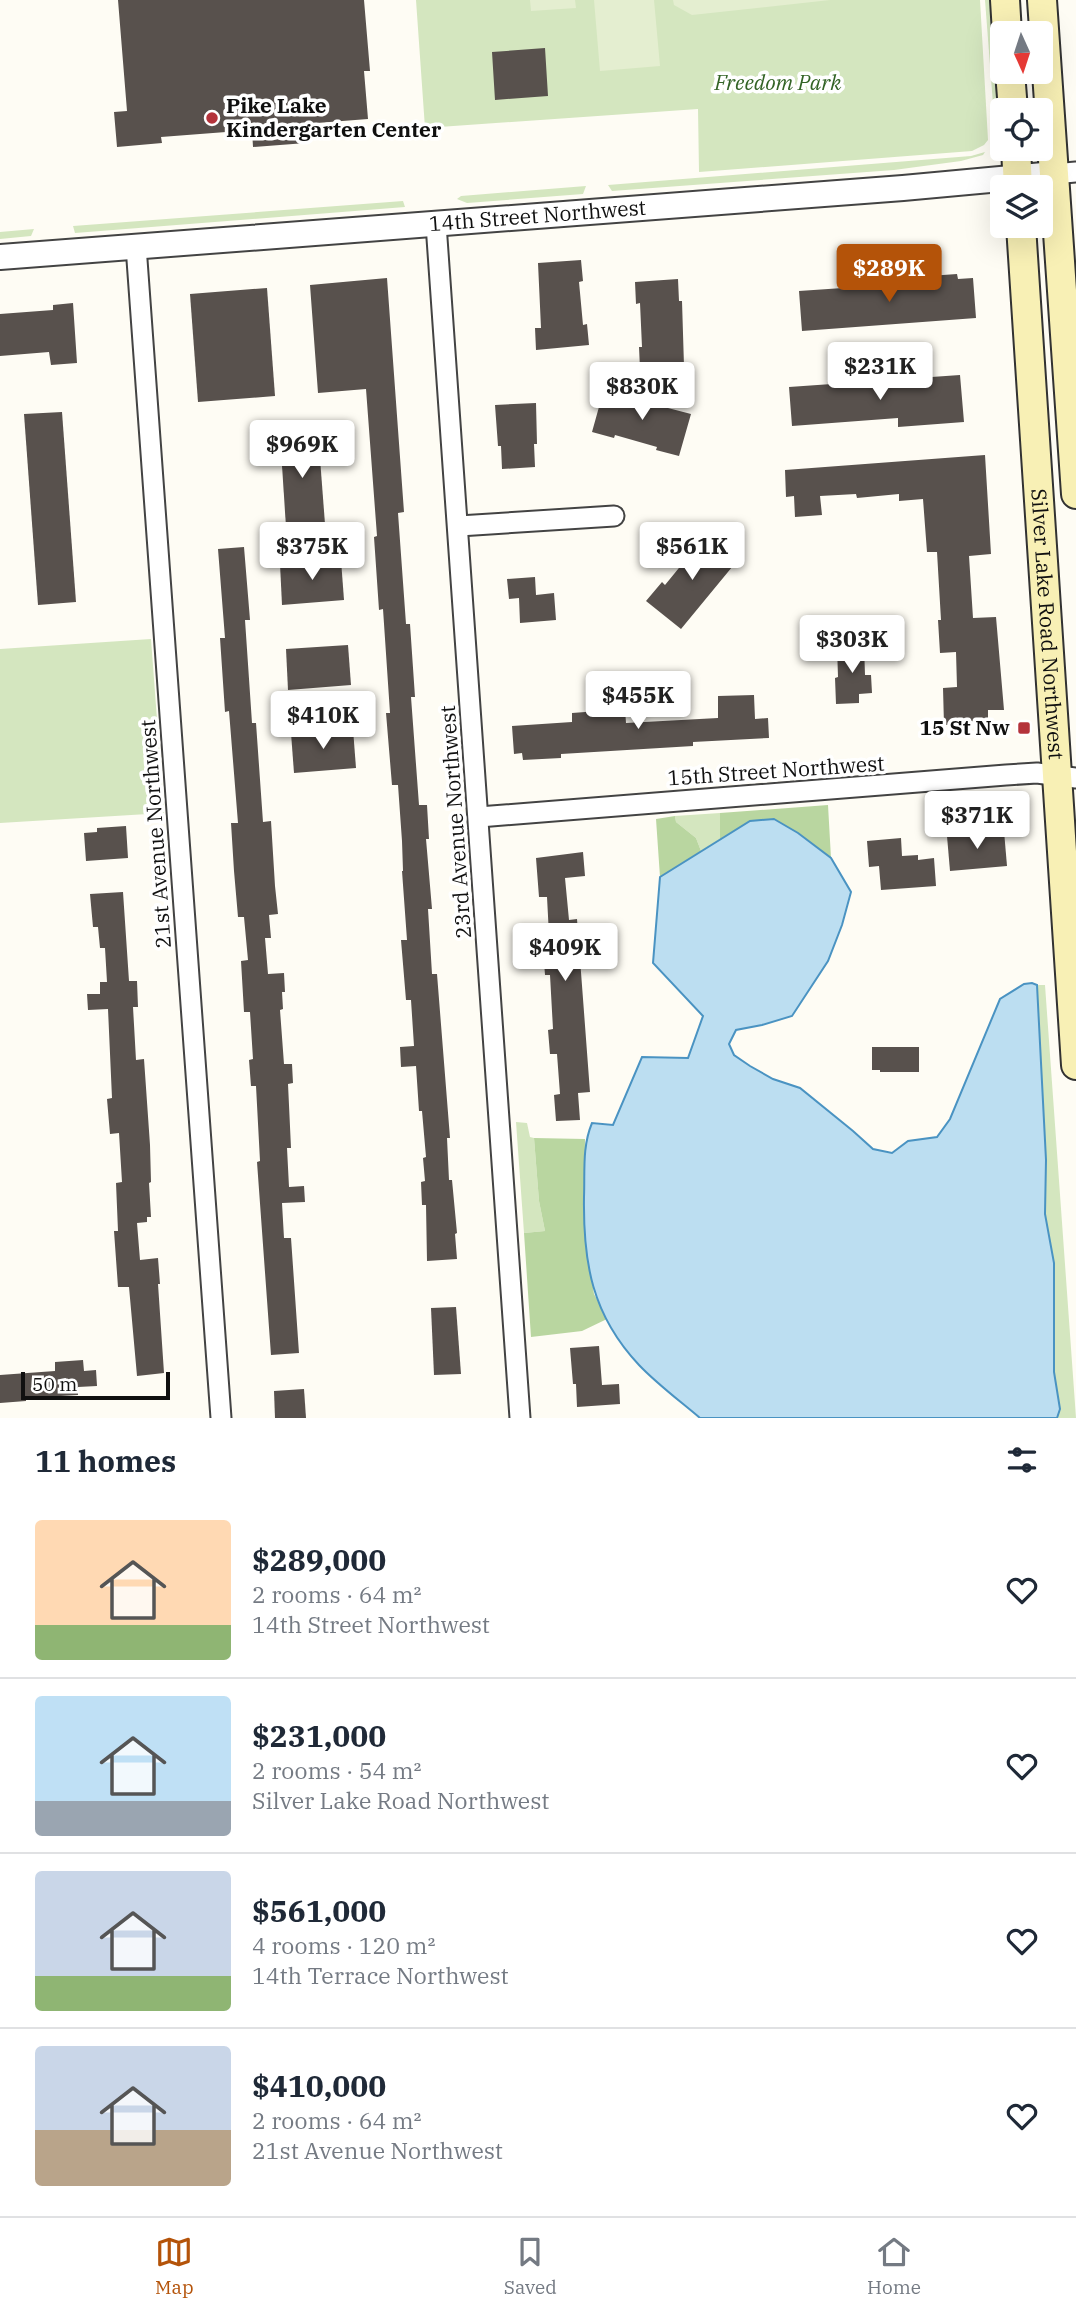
<!DOCTYPE html>
<html lang="en">
<head>
<meta charset="utf-8">
<style>
	:root { --surface:#fff; --page:#f6f6f7; --text:#1f2937; --muted:#747a83; --line:#e0e1e3; --accent:#b45309 }
	body { margin:0; font-family:"IBM Plex Serif",serif; background:var(--page); color:var(--text); height:100vh; display:flex; flex-direction:column; font-size:26px; white-space:nowrap }
	* { box-sizing:border-box; margin:0 }
	p { font-size:23px; color:var(--muted) }
	.icon { flex:none; width:38px; height:38px; fill:none; stroke:currentColor; stroke-width:2; stroke-linecap:round; stroke-linejoin:round }
	.map { position:relative; height:1418px; overflow:hidden }
	.details { display:flex; flex-direction:column; background:var(--surface); flex:1 }
	.details>* { flex:none }
	.needle { width:46px; rotate:177deg }
	.controls { position:absolute; left:990px; top:21px; display:grid; gap:14px }
	.controls a { display:grid; place-items:center; width:63px; height:63px; border-radius:7px; background:var(--surface); box-shadow:0 7px 28px #0002; font-size:35px }
	.scale { position:absolute; left:21px; bottom:18px; width:149px; box-sizing:border-box; padding-left:7px; border:4px solid #101010; border-top:0; font-size:19px; line-height:24px; white-space:nowrap; color:#101010; -webkit-text-stroke:5px #fff; paint-order:stroke }
	.price { position:absolute; translate:-50% -60px; padding:0 16px; border-radius:7px; background:#fff; color:#222; font-size:23px; line-height:46px; filter:drop-shadow(0 2px 4px #0008) }
	.price::after { content:''; position:absolute; left:50%; top:42px; width:21px; height:16px; margin-left:-10px; background:inherit; clip-path:polygon(0 0,100% 0,50% 100%) }
	.price.active { background:var(--accent); color:#fff }
	ul { padding:0; list-style:none }
	li { display:flex; align-items:center; gap:21px; height:175px; padding:0 35px }
	li+li { border-top:2px solid var(--line) }
	li span { display:grid; place-items:center; flex:none; width:196px; height:140px; border-radius:7px; color:#555 }
	li>.icon { margin-inline-start:auto }
	span .icon { width:84px; height:84px; fill:#fffc; stroke-width:1 }
	li b { font-size:30px }
	h2 { display:flex; justify-content:space-between; align-items:center; height:84px; padding:0 35px; font-size:30px }
	.dock { display:flex; justify-content:space-around; align-items:center; height:98px; border-top:2px solid var(--line); background:var(--surface); font-size:19px; color:var(--muted) }
	.dock a { display:grid; justify-items:center; gap:4px }
	.dock .active { color:var(--accent) }
	.map>svg:first-child { display:block }
	.green { fill:#d4e6bf }
	.forest { fill:#b9d6a0 }
	.pitch { fill:#e4eed0 }
	.water { fill:#bcdef1; stroke:#4a93c2; stroke-width:2 }
	.building { fill:#58514d }
	.lines { fill:none; stroke-linecap:round; stroke-linejoin:round }
	.minor-casing { stroke:#434343; stroke-width:23 }
	.tertiary-casing { stroke:#434343; stroke-width:28 }
	.secondary-casing { stroke:#323232; stroke-width:32 }
	.minor { stroke:#fff; stroke-width:19 }
	.tertiary { stroke:#fff; stroke-width:24 }
	.secondary { stroke:#f8f0b5; stroke-width:28 }
	.poi-dot { fill:#b4333b; stroke:#fff; stroke-width:2.5 }
	.labels { text-anchor:middle; stroke-width:7; stroke-linejoin:round; paint-order:stroke }
	.park-label { font-size:21px; font-style:italic; fill:#326325; stroke:#fff }
	.poi-label { font-size:21px; font-weight:bold; fill:#101010; stroke:#fff; text-anchor:start }
	.street-label { font-size:21px; fill:#101010; stroke:#fff }
</style>
</head>
<body>
<div class="map">
<svg width="1076" height="1418" viewBox="0 0 1076 1418">
	<rect width="100%" height="100%" fill="#fefcf4"/>
	<g class="green">
		<path d="M 416,0 L 980,0 L 988,140 L 984,145 L 972,151 L 699,172 L 698,109 L 425,128 Z"/>
		<path d="M 985,0 L 990,0 L 998,116 L 994,117 Z"/>
		<path d="M 985,152 L 983,155 L 961,161 L 894,170 L 612,191 L 608,185 L 971,156 Z"/>
		<path d="M 586,186 L 583,194 L 467,203 L 457,199 L 461,196 Z"/>
		<path d="M 403,201 L 405,207 L 75,233 L 73,226 Z"/>
		<path d="M 34,229 L 31,236 L 0,239 L 0,232 Z"/>
		<path d="M 151,639 L 164,813 L 0,823 L 0,649 Z"/>
		<path d="M 720,813 L 720,839 L 701,851 L 696,838 L 676,822 L 675,816 Z"/>
		<path d="M 1037,985 L 1045,985 L 1076,1418 L 1057,1418 L 1060,1409 L 1054,1372 L 1054,1263 L 1045,1214 L 1046,1160 Z"/>
		<path d="M 516,1122 L 527,1123 L 530,1137 L 534,1138 L 539,1201 L 545,1231 L 524,1233 Z"/>
	</g>
	<g class="forest">
		<path d="M 828,805 L 831,858 L 798,833 L 750,821 L 720,839 L 720,813 Z"/>
		<path d="M 675,816 L 676,822 L 696,838 L 701,851 L 660,877 L 656,819 Z"/>
		<path d="M 534,1138 L 585,1139 L 584,1227 L 594,1294 L 607,1319 L 582,1331 L 531,1337 L 524,1233 L 545,1231 L 539,1201 Z"/>
	</g>
	<g class="pitch">
		<path d="M 530,0 L 575,0 L 576,8 L 531,11 Z"/>
		<path d="M 594,0 L 654,0 L 660,66 L 600,71 Z"/>
		<path d="M 673,0 L 830,0 L 692,15 L 674,5 Z"/>
	</g>
	<path class="water" d="M 774,819 L 798,833 L 831,858 L 851,892 L 842,925 L 828,961 L 792,1016 L 762,1025 L 736,1030 L 729,1044 L 734,1055 L 750,1066 L 773,1079 L 800,1088 L 853,1131 L 873,1149 L 892,1153 L 908,1141 L 937,1137 L 950,1119 L 1000,999 L 1024,984 L 1032,983 L 1037,985 L 1046,1160 L 1045,1214 L 1054,1263 L 1054,1372 L 1060,1409 L 1057,1418 L 700,1418 C 680,1401 657,1384 639,1365 C 592,1315 583,1263 584,1197 C 585,1171 582,1147 592,1123 L 613,1125 L 642,1057 L 688,1058 L 703,1016 L 653,963 L 660,877 L 750,821 Z"/>
	<g class="building">
		<path d="M 118,0 L 364,0 L 370,71 L 364,71 L 368,119 L 304,124 L 306,143 L 253,147 L 252,130 L 161,137 L 162,143 L 117,147 L 114,112 L 127,111 Z"/>
		<path d="M 545,48 L 548,96 L 495,100 L 492,52 Z"/>
		<path d="M 581,260 L 583,281 L 579,282 L 583,325 L 587,324 L 589,345 L 536,350 L 535,328 L 541,328 L 538,263 Z"/>
		<path d="M 957,274 L 958,279 L 973,278 L 976,318 L 802,331 L 799,291 L 901,284 L 901,278 Z"/>
		<path d="M 387,278 L 404,512 L 398,513 L 406,624 L 410,624 L 415,697 L 411,697 L 419,805 L 427,805 L 429,839 L 426,839 L 432,909 L 428,909 L 432,974 L 437,974 L 450,1138 L 447,1138 L 449,1180 L 452,1180 L 457,1233 L 455,1234 L 457,1259 L 427,1261 L 426,1205 L 422,1205 L 421,1182 L 425,1181 L 423,1158 L 426,1157 L 422,1111 L 419,1111 L 416,1066 L 401,1067 L 400,1047 L 414,1046 L 411,1000 L 406,1000 L 401,940 L 407,940 L 402,871 L 403,871 L 402,841 L 398,785 L 392,785 L 386,713 L 390,713 L 383,609 L 379,610 L 374,537 L 377,536 L 366,389 L 318,393 L 310,285 Z"/>
		<path d="M 678,279 L 679,301 L 682,301 L 684,366 L 640,369 L 639,347 L 642,347 L 640,303 L 636,304 L 635,282 Z"/>
		<path d="M 267,288 L 275,396 L 198,402 L 190,294 Z"/>
		<path d="M 73,303 L 77,363 L 51,365 L 49,352 L 0,356 L 0,314 L 53,310 L 53,305 Z"/>
		<path d="M 960,375 L 964,422 L 898,427 L 898,418 L 792,426 L 789,387 Z"/>
		<path d="M 604,389 L 668,406 L 668,408 L 691,414 L 679,456 L 656,450 L 657,447 L 615,435 L 614,438 L 592,432 Z"/>
		<path d="M 536,403 L 537,444 L 534,444 L 535,467 L 502,469 L 501,446 L 498,446 L 495,405 Z"/>
		<path d="M 62,412 L 76,602 L 38,605 L 24,414 Z"/>
		<path d="M 318,432 L 325,524 L 286,527 L 280,435 Z"/>
		<path d="M 985,455 L 991,554 L 969,556 L 973,618 L 996,617 L 1004,710 L 988,710 L 988,723 L 944,725 L 943,688 L 957,687 L 956,652 L 940,653 L 938,620 L 941,620 L 937,552 L 927,552 L 923,499 L 899,501 L 899,494 L 857,498 L 856,494 L 820,496 L 822,515 L 795,517 L 794,496 L 786,497 L 785,470 Z"/>
		<path d="M 704,534 L 737,561 L 681,629 L 646,601 L 662,582 L 665,585 L 692,552 L 690,550 Z"/>
		<path d="M 244,547 L 250,620 L 245,620 L 252,723 L 256,723 L 263,822 L 271,821 L 275,886 L 278,914 L 269,915 L 271,938 L 265,938 L 268,974 L 284,973 L 285,992 L 282,992 L 283,1009 L 280,1010 L 284,1064 L 292,1064 L 293,1083 L 288,1084 L 291,1148 L 287,1148 L 289,1187 L 304,1186 L 305,1202 L 282,1203 L 284,1238 L 291,1238 L 299,1353 L 271,1355 L 257,1162 L 260,1161 L 256,1086 L 251,1086 L 249,1060 L 253,1059 L 250,1012 L 244,1012 L 241,961 L 248,960 L 244,917 L 238,917 L 234,871 L 231,823 L 238,823 L 229,711 L 225,712 L 220,638 L 225,638 L 218,549 Z"/>
		<path d="M 341,560 L 344,600 L 282,605 L 280,564 Z"/>
		<path d="M 535,577 L 536,595 L 554,593 L 556,620 L 520,623 L 519,598 L 509,599 L 507,579 Z"/>
		<path d="M 348,645 L 351,685 L 288,690 L 286,649 Z"/>
		<path d="M 864,645 L 865,675 L 871,675 L 872,693 L 859,694 L 859,703 L 836,704 L 835,678 L 838,677 L 837,646 Z"/>
		<path d="M 754,695 L 755,719 L 768,718 L 769,738 L 693,742 L 693,746 L 561,754 L 561,758 L 523,760 L 522,753 L 514,754 L 512,726 L 572,722 L 572,713 L 625,709 L 626,723 L 718,718 L 718,696 Z"/>
		<path d="M 353,729 L 356,768 L 294,773 L 291,733 Z"/>
		<path d="M 126,826 L 128,858 L 86,861 L 84,833 L 97,832 L 97,828 Z"/>
		<path d="M 1004,831 L 1007,866 L 950,871 L 947,836 Z"/>
		<path d="M 901,838 L 902,856 L 918,855 L 918,860 L 934,858 L 936,886 L 881,890 L 879,866 L 869,867 L 867,841 Z"/>
		<path d="M 583,852 L 585,876 L 565,878 L 569,920 L 577,919 L 590,1092 L 578,1093 L 580,1120 L 556,1121 L 554,1095 L 560,1094 L 557,1054 L 550,1054 L 548,1030 L 553,1029 L 550,975 L 545,975 L 542,936 L 549,935 L 547,897 L 539,897 L 536,858 Z"/>
		<path d="M 123,892 L 129,981 L 137,981 L 138,1007 L 133,1007 L 136,1060 L 144,1059 L 150,1145 L 151,1182 L 149,1183 L 151,1217 L 147,1217 L 147,1222 L 137,1223 L 140,1260 L 158,1258 L 160,1284 L 158,1284 L 164,1373 L 137,1376 L 129,1287 L 118,1287 L 114,1231 L 118,1231 L 116,1183 L 122,1182 L 119,1133 L 110,1134 L 107,1099 L 112,1098 L 108,1009 L 88,1010 L 87,994 L 100,994 L 100,982 L 107,982 L 105,948 L 100,948 L 98,927 L 93,927 L 90,894 Z"/>
		<path d="M 872,1047 L 919,1047 L 919,1072 L 880,1072 L 880,1070 L 872,1070 Z"/>
		<path d="M 456,1307 L 461,1374 L 434,1375 L 431,1308 Z"/>
		<path d="M 599,1346 L 602,1385 L 619,1384 L 620,1404 L 577,1407 L 576,1384 L 573,1384 L 570,1348 Z"/>
		<path d="M 83,1360 L 84,1371 L 96,1370 L 97,1386 L 78,1387 L 78,1395 L 26,1398 L 26,1401 L 0,1403 L 0,1375 L 55,1371 L 55,1362 Z"/>
		<path d="M 304,1389 L 306,1418 L 275,1418 L 274,1391 Z"/>
	</g>
	<g class="lines">
		<defs>
			<g id="minor">
				<path d="M 1054,174 L 1076,172"/>
				<path d="M 436,224 L 520,1418"/>
				<path d="M 136,246 L 221,1418"/>
				<path d="M 459,526 L 614,516"/>
				<path d="M 479,817 L 1006,775 L 1037,773 L 1076,778"/>
			</g>
			<g id="tertiary">
				<path id="s1" d="M 0,257 L 903,188 L 1054,174"/>
			</g>
			<g id="secondary">
				<path d="M 1005,0 L 1007,33"/>
				<path d="M 1042,0 L 1076,494"/>
				<path d="M 1010,72 L 1013,110"/>
				<path d="M 1016,149 L 1018,187"/>
				<path id="s2" d="M 1021,226 L 1076,1065"/>
			</g>
		</defs>
		<use href="#minor" class="minor-casing"/>
		<use href="#tertiary" class="tertiary-casing"/>
		<use href="#secondary" class="secondary-casing"/>
		<use href="#minor" class="minor"/>
		<use href="#tertiary" class="tertiary"/>
		<use href="#secondary" class="secondary"/>
	</g>
	<g class="poi-dot">
		<circle cx="212" cy="118" r="7"/>
		<rect x="1017" y="721" width="14" height="14" rx="3.5"/>
	</g>
	<g class="labels">
		<g class="park-label">
			<text x="778" y="90">Freedom Park</text>
		</g>
		<g class="poi-label">
			<text x="226" y="113">Pike Lake<tspan x="226" dy="24">Kindergarten Center</tspan></text>
			<text x="1010" y="735" text-anchor="end">15 St Nw</text>
		</g>
		<g class="street-label">
			<text dy="7" stroke="none"><textPath href="#s1" startOffset="539">14th Street Northwest</textPath></text>
			<text dy="7" stroke="none"><textPath href="#s2" startOffset="399">Silver Lake Road Northwest</textPath></text>
			<text transform="translate(776 771) rotate(-4)" y="7">15th Street Northwest</text>
			<text transform="translate(456 822) rotate(-94)" y="7">23rd Avenue Northwest</text>
			<text transform="translate(156 834) rotate(-94)" y="7">21st Avenue Northwest</text>
		</g>
	</g>
</svg>
<div class="controls">
<a><svg class="needle" viewBox="-14 -14 28 28"><path d="M0-13l5 13h-10z" fill="#e53935"/><path d="M0 13l5-13h-10z" fill="#747a83"/></svg></a>
<a><svg class="icon" aria-label="locate" viewBox="0 0 24 24"><circle cx="12" cy="12" r="6"/><path d="M12 2v4M12 18v4M2 12h4M18 12h4"/></svg></a>
<a><svg class="icon" aria-label="layers" viewBox="0 0 24 24"><path d="M12 4l9 5-9 5-9-5zM3 14l9 5 9-5"/></svg></a>
</div>
<div class="scale">50 m</div>
<b class="price active" style="left:889px;top:304px">$289K</b>
<b class="price" style="left:880px;top:402px">$231K</b>
<b class="price" style="left:642px;top:422px">$830K</b>
<b class="price" style="left:302px;top:480px">$969K</b>
<b class="price" style="left:312px;top:582px">$375K</b>
<b class="price" style="left:692px;top:582px">$561K</b>
<b class="price" style="left:852px;top:675px">$303K</b>
<b class="price" style="left:638px;top:731px">$455K</b>
<b class="price" style="left:323px;top:751px">$410K</b>
<b class="price" style="left:977px;top:851px">$371K</b>
<b class="price" style="left:565px;top:983px">$409K</b>
</div>
<section class="details">
<h2>11 homes<svg class="icon" aria-label="filters" viewBox="0 0 24 24"><path d="M4 7h16M4 17h16"/><circle cx="9" cy="7" r="2"/><circle cx="15" cy="17" r="2"/></svg></h2>
<ul>
<li><span style="background:linear-gradient(#ffd9b3 75%,#8fb573 0)"><svg class="icon" aria-label="home" viewBox="0 0 24 24"><path d="M3 11l9-7 9 7M6 9v11h12V9"/></svg></span><div><b>$289,000</b><p>2 rooms · 64 m²</p><p>14th Street Northwest</p></div><svg class="icon" aria-label="heart" viewBox="0 0 24 24"><path d="M12 20l-8-8c-3-5 5-10 8-4 3-6 11-1 8 4z"/></svg></li>
<li><span style="background:linear-gradient(#bfe0f5 75%,#9aa5b1 0)"><svg class="icon" aria-label="home" viewBox="0 0 24 24"><path d="M3 11l9-7 9 7M6 9v11h12V9"/></svg></span><div><b>$231,000</b><p>2 rooms · 54 m²</p><p>Silver Lake Road Northwest</p></div><svg class="icon" aria-label="heart" viewBox="0 0 24 24"><path d="M12 20l-8-8c-3-5 5-10 8-4 3-6 11-1 8 4z"/></svg></li>
<li><span style="background:linear-gradient(#c9d6e8 75%,#8fb573 0)"><svg class="icon" aria-label="home" viewBox="0 0 24 24"><path d="M3 11l9-7 9 7M6 9v11h12V9"/></svg></span><div><b>$561,000</b><p>4 rooms · 120 m²</p><p>14th Terrace Northwest</p></div><svg class="icon" aria-label="heart" viewBox="0 0 24 24"><path d="M12 20l-8-8c-3-5 5-10 8-4 3-6 11-1 8 4z"/></svg></li>
<li><span style="background:linear-gradient(#c9d6e8 60%,#b9a48a 0)"><svg class="icon" aria-label="home" viewBox="0 0 24 24"><path d="M3 11l9-7 9 7M6 9v11h12V9"/></svg></span><div><b>$410,000</b><p>2 rooms · 64 m²</p><p>21st Avenue Northwest</p></div><svg class="icon" aria-label="heart" viewBox="0 0 24 24"><path d="M12 20l-8-8c-3-5 5-10 8-4 3-6 11-1 8 4z"/></svg></li>
</ul>
</section>
<nav class="dock">
<a class="active"><svg class="icon" aria-label="map" viewBox="0 0 24 24"><path d="M3 6l6-2 6 2 6-2v14l-6 2-6-2-6 2zM9 4v14M15 6v14"/></svg>Map</a>
<a><svg class="icon" aria-label="saved" viewBox="0 0 24 24"><path d="M7 4h10v16l-5-4-5 4z"/></svg>Saved</a>
<a><svg class="icon" aria-label="home" viewBox="0 0 24 24"><path d="M3 11l9-7 9 7M6 9v11h12V9"/></svg>Home</a>
</nav>
</body>
</html>
